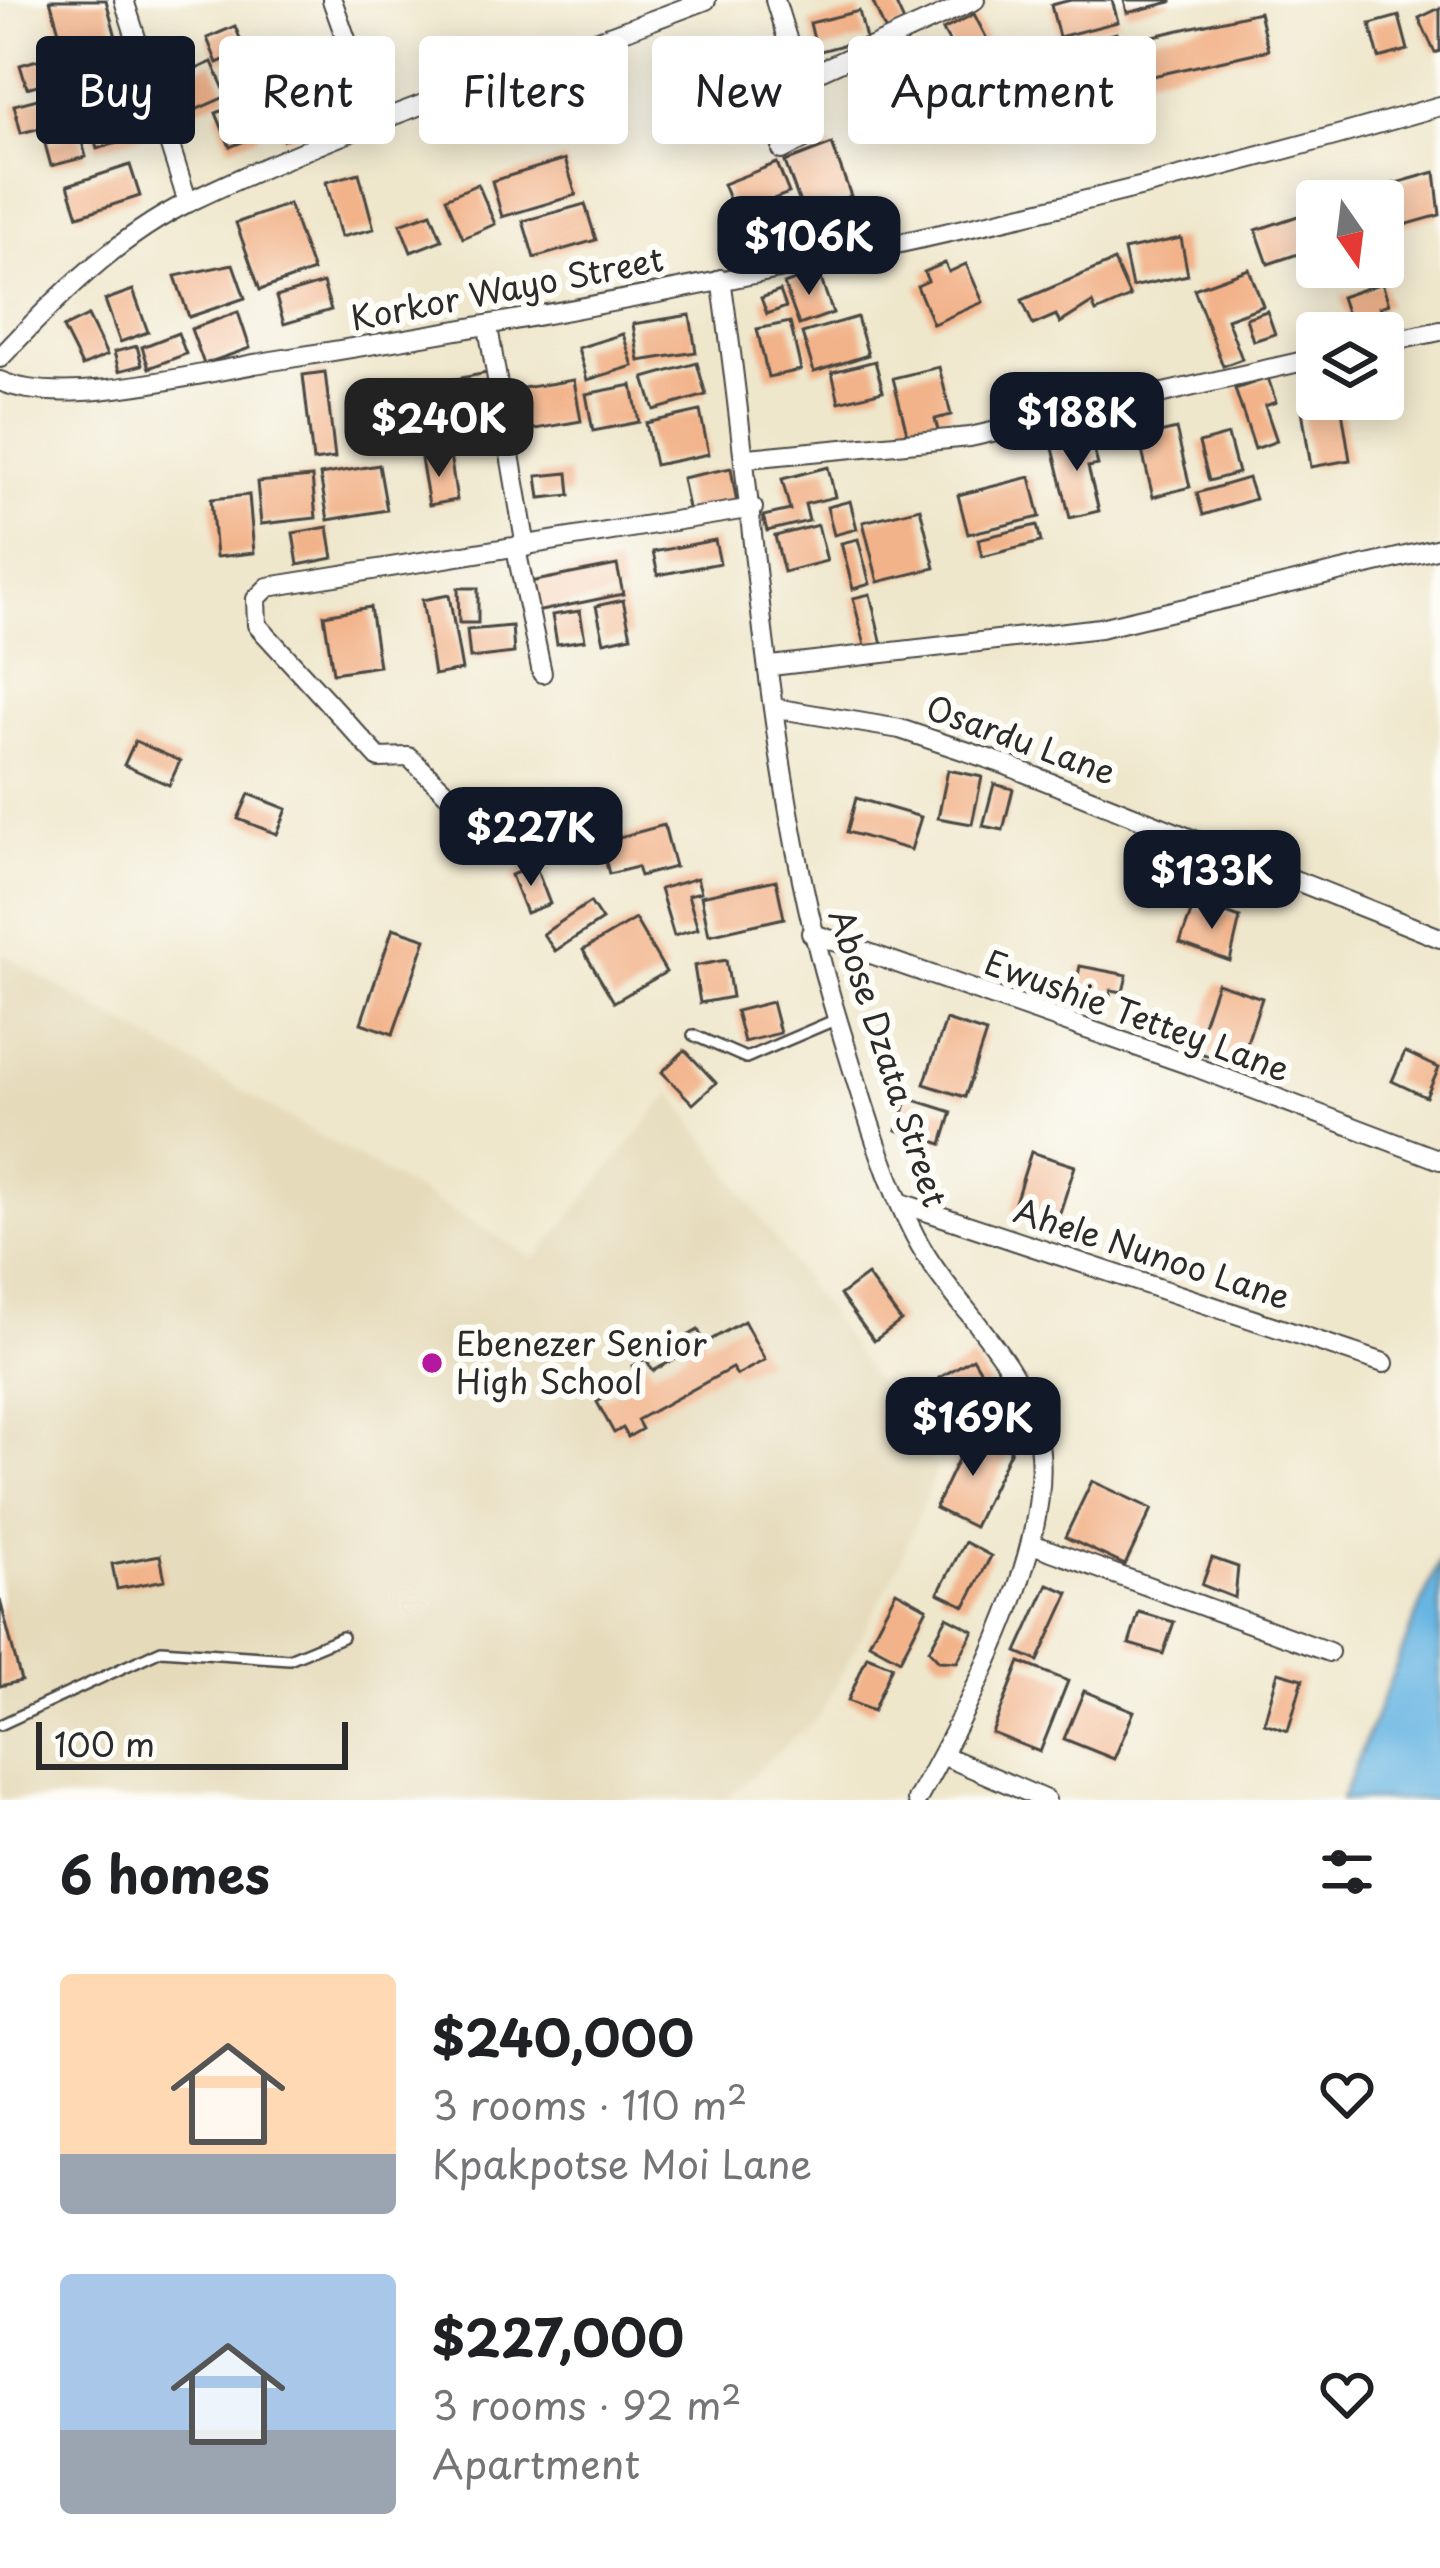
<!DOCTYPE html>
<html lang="en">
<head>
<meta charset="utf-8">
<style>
	:root { --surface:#fff; --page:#f6f6f6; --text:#202124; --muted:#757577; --accent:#111827 }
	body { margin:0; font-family:"Playpen Sans",sans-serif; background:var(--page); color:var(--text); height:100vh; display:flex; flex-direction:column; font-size:45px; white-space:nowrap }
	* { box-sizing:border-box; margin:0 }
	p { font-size:39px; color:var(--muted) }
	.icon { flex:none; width:66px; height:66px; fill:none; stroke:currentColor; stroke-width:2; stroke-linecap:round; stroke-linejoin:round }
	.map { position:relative; height:1800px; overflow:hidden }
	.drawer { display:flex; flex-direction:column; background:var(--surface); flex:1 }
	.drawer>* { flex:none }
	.hud { position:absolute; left:36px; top:36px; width:1368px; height:108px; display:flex; gap:24px }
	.needle { width:78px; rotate:166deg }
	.buttons { position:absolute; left:1296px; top:180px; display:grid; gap:24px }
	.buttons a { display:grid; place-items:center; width:108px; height:108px; border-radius:12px; background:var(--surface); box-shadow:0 6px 30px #0003; font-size:60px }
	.scale { position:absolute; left:36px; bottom:30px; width:312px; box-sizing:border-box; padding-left:12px; border:6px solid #2b2b2b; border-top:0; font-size:33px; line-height:42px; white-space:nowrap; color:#2b2b2b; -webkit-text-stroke:9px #fdfcf7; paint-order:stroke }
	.price { position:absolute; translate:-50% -102px; padding:0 27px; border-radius:24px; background:var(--accent); color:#fff; font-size:39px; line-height:78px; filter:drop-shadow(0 3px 6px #0008) }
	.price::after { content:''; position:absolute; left:50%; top:72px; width:36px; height:27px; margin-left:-18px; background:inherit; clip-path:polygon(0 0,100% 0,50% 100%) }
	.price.selected { background:#222; color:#fff }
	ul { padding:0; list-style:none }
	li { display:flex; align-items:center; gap:36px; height:300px; padding:0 60px }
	li span { display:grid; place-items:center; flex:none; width:336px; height:240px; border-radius:12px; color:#555 }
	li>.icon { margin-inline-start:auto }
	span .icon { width:144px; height:144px; fill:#fffc; stroke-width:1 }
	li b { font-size:51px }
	h2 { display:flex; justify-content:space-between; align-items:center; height:144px; padding:0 60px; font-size:51px }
	.pill { padding:0 42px; border-radius:12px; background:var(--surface); box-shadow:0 6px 30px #0003; font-size:42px; line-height:108px }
	.pill.selected { background:var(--accent); color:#fff }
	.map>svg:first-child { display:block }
	.built { fill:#e5daba }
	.water { fill:#68b5e2; stroke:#4a7086; stroke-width:3 }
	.building { fill:#f2b38a }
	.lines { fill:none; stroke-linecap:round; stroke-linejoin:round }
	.lane-casing { stroke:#484743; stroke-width:14 }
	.street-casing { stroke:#484743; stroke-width:22 }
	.lane { stroke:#fff; stroke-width:9 }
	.street { stroke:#fff; stroke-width:18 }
	.poi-dot { fill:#b5179e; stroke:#fdfcf7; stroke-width:4.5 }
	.labels { text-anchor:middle; stroke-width:12; stroke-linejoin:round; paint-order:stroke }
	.street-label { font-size:33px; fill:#2b2b2b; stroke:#fdfcf7 }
	.poi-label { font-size:33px; fill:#2b2b2b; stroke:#fdfcf7; text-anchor:start }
</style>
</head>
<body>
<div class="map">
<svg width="1440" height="1800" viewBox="0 0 1440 1800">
	<rect width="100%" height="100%" fill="#fdfcf7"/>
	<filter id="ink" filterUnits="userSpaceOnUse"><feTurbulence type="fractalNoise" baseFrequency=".00833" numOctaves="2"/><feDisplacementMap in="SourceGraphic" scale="24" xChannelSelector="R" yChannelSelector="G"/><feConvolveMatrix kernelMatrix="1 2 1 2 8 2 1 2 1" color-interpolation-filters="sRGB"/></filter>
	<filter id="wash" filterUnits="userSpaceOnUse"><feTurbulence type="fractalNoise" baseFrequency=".004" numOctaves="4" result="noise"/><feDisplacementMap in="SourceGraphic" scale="48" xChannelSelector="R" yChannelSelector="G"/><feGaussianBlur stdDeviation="2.7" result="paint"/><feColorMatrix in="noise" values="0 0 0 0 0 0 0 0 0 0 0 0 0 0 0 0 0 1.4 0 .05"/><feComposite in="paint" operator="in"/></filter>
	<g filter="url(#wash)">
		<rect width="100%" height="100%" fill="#efe7cc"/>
		<path class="built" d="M 0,953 L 536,1259 L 672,1092 L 937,1468 L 899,1564 L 819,1716 L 724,1800 L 0,1800 Z"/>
		<path class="water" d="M 1440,1559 L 1440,1800 L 1341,1800 Z"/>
		<g id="blocks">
			<g class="building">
				<path d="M 50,0 L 106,0 L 119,48 L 68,63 Z"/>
				<path d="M 872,0 L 894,0 L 905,24 L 886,32 Z"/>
				<path d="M 1071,0 L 1112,0 L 1118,22 L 1059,37 L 1051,5 Z"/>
				<path d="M 1124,0 L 1171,0 L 1171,2 L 1127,13 Z"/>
				<path d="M 1440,8 L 1440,51 L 1435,53 L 1419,18 Z"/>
				<path d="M 859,11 L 866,39 L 817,52 L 810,23 Z"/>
				<path d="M 1259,12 L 1268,50 L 1144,78 L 1136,40 Z"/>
				<path d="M 974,14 L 1001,66 L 970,82 L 943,30 Z"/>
				<path d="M 1399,16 L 1408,50 L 1379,58 L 1370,24 Z"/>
				<path d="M 235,26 L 245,51 L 217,63 L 207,38 Z"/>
				<path d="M 1116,33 L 1124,65 L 1092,73 L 1084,42 Z"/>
				<path d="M 332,53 L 348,88 L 302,108 L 310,128 L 283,140 L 259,85 Z"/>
				<path d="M 54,55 L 61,78 L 27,88 L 20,65 Z"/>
				<path d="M 212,62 L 227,96 L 177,118 L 163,84 Z"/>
				<path d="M 125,71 L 132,97 L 107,104 L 100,78 Z"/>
				<path d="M 96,82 L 105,119 L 74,127 L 65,90 Z"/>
				<path d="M 53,95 L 61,123 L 21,133 L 14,105 Z"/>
				<path d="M 245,101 L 259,135 L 230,147 L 216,113 Z"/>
				<path d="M 146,113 L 152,133 L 97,149 L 91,129 Z"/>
				<path d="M 80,134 L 86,157 L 51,166 L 45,144 Z"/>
				<path d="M 832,144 L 851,196 L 804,214 L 785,162 Z"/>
				<path d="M 565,159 L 576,195 L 502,217 L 492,181 Z"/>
				<path d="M 777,163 L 789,193 L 735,214 L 723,184 Z"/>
				<path d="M 130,165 L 140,196 L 78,216 L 68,185 Z"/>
				<path d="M 1435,172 L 1440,215 L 1394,228 L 1382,187 Z"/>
				<path d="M 359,173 L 374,229 L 341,237 L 326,182 Z"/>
				<path d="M 478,184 L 495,224 L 463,238 L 446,198 Z"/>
				<path d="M 1371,189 L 1373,201 L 1325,201 L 1325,199 Z"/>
				<path d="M 289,204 L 313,271 L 260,290 L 236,223 Z"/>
				<path d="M 585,204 L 596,240 L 534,258 L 523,221 Z"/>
				<path d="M 431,213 L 442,240 L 411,252 L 400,224 Z"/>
				<path d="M 1301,215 L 1313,249 L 1268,264 L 1256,230 Z"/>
				<path d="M 1389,229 L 1392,258 L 1383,259 L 1383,230 Z"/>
				<path d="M 1181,238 L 1188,275 L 1132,287 L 1124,250 Z"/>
				<path d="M 1114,261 L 1130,297 L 1096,312 L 1092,303 L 1060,323 L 1056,315 L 1033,325 L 1022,300 Z"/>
				<path d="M 945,263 L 949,272 L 966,264 L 983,302 L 933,324 L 917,286 L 928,281 L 924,272 Z"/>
				<path d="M 233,264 L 245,298 L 189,317 L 175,276 Z"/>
				<path d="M 1249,269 L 1263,306 L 1227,319 L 1242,359 L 1223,366 L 1194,289 Z"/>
				<path d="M 818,271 L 833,313 L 799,325 L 784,284 Z"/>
				<path d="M 323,283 L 331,310 L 284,324 L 276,297 Z"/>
				<path d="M 1382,283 L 1389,304 L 1380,307 L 1385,319 L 1352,330 L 1341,297 Z"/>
				<path d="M 133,290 L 148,332 L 120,342 L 105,300 Z"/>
				<path d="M 780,291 L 786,307 L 767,314 L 761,298 Z"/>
				<path d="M 1267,311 L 1275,334 L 1253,341 L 1246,318 Z"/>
				<path d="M 238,312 L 250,348 L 204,364 L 191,329 Z"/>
				<path d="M 690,315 L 696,352 L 639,361 L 633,324 Z"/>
				<path d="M 88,316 L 107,355 L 82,366 L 63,328 Z"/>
				<path d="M 857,317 L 868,355 L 814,372 L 802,333 Z"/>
				<path d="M 790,322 L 801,370 L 768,377 L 757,329 Z"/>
				<path d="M 178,333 L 186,354 L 149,368 L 142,347 Z"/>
				<path d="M 623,334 L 633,366 L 587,380 L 578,348 Z"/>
				<path d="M 137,346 L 142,365 L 119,371 L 114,352 Z"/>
				<path d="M 875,361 L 883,391 L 839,402 L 832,372 Z"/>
				<path d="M 697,363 L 706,395 L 654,410 L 644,378 Z"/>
				<path d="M 939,367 L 951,415 L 935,419 L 939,434 L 909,441 L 893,378 Z"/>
				<path d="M 325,372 L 335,458 L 313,461 L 303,375 Z"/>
				<path d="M 487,373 L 498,432 L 437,444 L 425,385 Z"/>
				<path d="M 1268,378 L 1276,402 L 1265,406 L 1277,441 L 1255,449 L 1235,389 Z"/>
				<path d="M 574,380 L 581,421 L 524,431 L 517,389 Z"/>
				<path d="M 632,385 L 639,422 L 593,431 L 586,394 Z"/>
				<path d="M 1341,404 L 1350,460 L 1311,467 L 1302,410 Z"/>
				<path d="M 700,411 L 709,454 L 655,465 L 646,423 Z"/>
				<path d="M 1176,429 L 1190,487 L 1153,497 L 1139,438 Z"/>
				<path d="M 1090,435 L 1098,465 L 1088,467 L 1099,511 L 1070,518 L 1052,444 Z"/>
				<path d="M 1228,435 L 1238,473 L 1209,481 L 1199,443 Z"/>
				<path d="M 450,455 L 457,500 L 429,505 L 421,459 Z"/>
				<path d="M 379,465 L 387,510 L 328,520 L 320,475 Z"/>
				<path d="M 828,467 L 835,497 L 805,504 L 809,521 L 767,531 L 763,516 L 790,510 L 782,479 Z"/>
				<path d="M 731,468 L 737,504 L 689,513 L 682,478 Z"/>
				<path d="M 568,473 L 570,495 L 540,498 L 537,476 Z"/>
				<path d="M 312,477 L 316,518 L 261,524 L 257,482 Z"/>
				<path d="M 1030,477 L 1040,517 L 968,534 L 958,495 Z"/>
				<path d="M 1248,478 L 1255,499 L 1203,515 L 1197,493 Z"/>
				<path d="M 249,495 L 254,553 L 216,557 L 211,499 Z"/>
				<path d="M 850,501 L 857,529 L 834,535 L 827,507 Z"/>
				<path d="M 920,508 L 935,568 L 878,582 L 863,522 Z"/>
				<path d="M 818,525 L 827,561 L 784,572 L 775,536 Z"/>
				<path d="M 1037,525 L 1041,542 L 982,557 L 978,539 Z"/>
				<path d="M 328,527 L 333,558 L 298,565 L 293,533 Z"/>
				<path d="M 858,539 L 870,584 L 853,589 L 841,543 Z"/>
				<path d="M 715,540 L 720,563 L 658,575 L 653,552 Z"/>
				<path d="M 617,565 L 623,594 L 531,613 L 525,583 Z"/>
				<path d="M 458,588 L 478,588 L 478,623 L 459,623 Z"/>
				<path d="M 870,594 L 882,645 L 866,649 L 853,598 Z"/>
				<path d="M 449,595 L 462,670 L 434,675 L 422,600 Z"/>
				<path d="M 623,600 L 631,636 L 604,642 L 596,606 Z"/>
				<path d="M 370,607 L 379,666 L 333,673 L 324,615 Z"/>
				<path d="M 580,611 L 585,640 L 557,644 L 552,615 Z"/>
				<path d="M 512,626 L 514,653 L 470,658 L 467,630 Z"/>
				<path d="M 135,741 L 180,761 L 169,785 L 124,765 Z"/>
				<path d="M 948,770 L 982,777 L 972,824 L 938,818 Z"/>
				<path d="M 994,784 L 1013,789 L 1003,830 L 983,826 Z"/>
				<path d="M 249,794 L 287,809 L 277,834 L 238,819 Z"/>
				<path d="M 537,795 L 555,844 L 538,859 L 515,862 L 491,812 Z"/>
				<path d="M 856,798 L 921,817 L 911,850 L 847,832 Z"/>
				<path d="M 664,825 L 675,867 L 640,876 L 637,867 L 609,874 L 601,842 Z"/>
				<path d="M 535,865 L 550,904 L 526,913 L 511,875 Z"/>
				<path d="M 697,878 L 701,892 L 688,895 L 698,929 L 674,936 L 660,889 Z"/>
				<path d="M 776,880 L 784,918 L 709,935 L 701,896 Z"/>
				<path d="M 590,902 L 602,920 L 555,951 L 543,934 Z"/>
				<path d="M 1207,906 L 1240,918 L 1230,961 L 1180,943 L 1193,907 L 1205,912 Z"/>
				<path d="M 635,919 L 666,972 L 614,1002 L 583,950 Z"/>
				<path d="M 393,928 L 426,939 L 393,1034 L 361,1023 Z"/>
				<path d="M 726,960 L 732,997 L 700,1003 L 694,966 Z"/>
				<path d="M 1080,966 L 1127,975 L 1123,992 L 1111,990 L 1107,1010 L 1072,1003 Z"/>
				<path d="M 1217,983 L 1262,998 L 1239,1066 L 1194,1051 Z"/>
				<path d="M 772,1002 L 780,1033 L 744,1042 L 736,1011 Z"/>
				<path d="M 946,1020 L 986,1033 L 965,1097 L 924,1084 Z"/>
				<path d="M 685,1050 L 716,1083 L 693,1104 L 662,1072 Z"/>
				<path d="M 1405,1052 L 1439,1068 L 1426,1097 L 1392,1081 Z"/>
				<path d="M 908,1098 L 952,1112 L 942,1144 L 897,1130 Z"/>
				<path d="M 1031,1152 L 1075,1166 L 1056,1225 L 1012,1212 Z"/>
				<path d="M 867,1275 L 901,1321 L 874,1341 L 840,1295 Z"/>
				<path d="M 744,1321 L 765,1360 L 737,1375 L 732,1368 L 637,1420 L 642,1429 L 628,1437 L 623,1428 L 614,1433 L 597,1402 L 639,1379 L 632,1366 L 646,1359 L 653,1371 L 689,1351 L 682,1339 L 698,1330 L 705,1343 Z"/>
				<path d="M 973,1358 L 991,1388 L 957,1408 L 939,1378 Z"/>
				<path d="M 971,1432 L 1011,1450 L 974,1527 L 935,1508 Z"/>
				<path d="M 1092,1481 L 1152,1509 L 1125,1565 L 1065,1537 Z"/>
				<path d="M 965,1542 L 991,1556 L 965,1606 L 938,1593 Z"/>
				<path d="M 160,1555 L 165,1580 L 117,1589 L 112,1564 Z"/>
				<path d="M 1212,1558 L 1238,1567 L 1235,1598 L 1202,1585 Z"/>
				<path d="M 1048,1584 L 1069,1593 L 1038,1661 L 1017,1652 Z"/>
				<path d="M 896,1591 L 927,1608 L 900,1660 L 869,1643 Z"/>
				<path d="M 0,1600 L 21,1681 L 0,1686 Z"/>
				<path d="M 1139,1612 L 1174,1622 L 1163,1654 L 1129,1644 Z"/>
				<path d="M 947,1617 L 974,1631 L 957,1662 L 939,1661 L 929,1650 Z"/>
				<path d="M 867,1656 L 892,1666 L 873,1711 L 848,1701 Z"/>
				<path d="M 1020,1662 L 1068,1681 L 1040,1752 L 992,1733 Z"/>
				<path d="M 1278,1672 L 1303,1679 L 1288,1731 L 1264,1723 Z"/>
				<path d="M 1084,1691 L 1134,1711 L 1114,1759 L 1064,1739 Z"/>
			</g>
		</g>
	</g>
	<g filter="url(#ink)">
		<use href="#blocks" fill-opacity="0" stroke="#484743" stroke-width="3"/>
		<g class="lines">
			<defs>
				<g id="lane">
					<path d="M 693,1035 L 746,1058 L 837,1019"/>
					<path d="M 0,1725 L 161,1650 L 289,1659 L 342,1637"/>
				</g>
				<g id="street">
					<path d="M 124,0 L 188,203"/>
					<path d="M 332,0 L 376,123"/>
					<path d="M 775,0 L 813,122 L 803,139 L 782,150"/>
					<path d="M 800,80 L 975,0"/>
					<path d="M 721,279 C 758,528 765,790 841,1031 C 862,1099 882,1172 915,1236 C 954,1311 1032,1363 1040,1453 C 1049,1558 967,1709 917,1800"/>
					<path d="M 488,327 L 526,547"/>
					<path d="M 1383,343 L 1440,331"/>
					<path d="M 0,358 C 53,301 118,236 189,202 C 355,122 534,66 706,0"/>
					<path d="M 0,381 C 64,410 206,371 278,360 C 668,298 1060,217 1440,106"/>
					<path d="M 748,458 L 970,437 L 1317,358"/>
					<path d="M 516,549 L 542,673"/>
					<path d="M 771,666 L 1100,628 L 1440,548"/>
					<path d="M 774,708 L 900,729 L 1001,763 L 1440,938"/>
					<path d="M 457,803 L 409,757 L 379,758 L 257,625 L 256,599 L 268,587 L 753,508"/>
					<path d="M 811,933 L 1190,1065 L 1440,1160"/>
					<path d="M 901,1203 L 1384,1363"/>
					<path d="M 1032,1544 L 1329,1652"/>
					<path d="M 942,1755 L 1046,1800"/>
				</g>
			</defs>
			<use href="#lane" class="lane-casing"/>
			<use href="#street" class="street-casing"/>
			<use href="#lane" class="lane"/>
			<use href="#street" class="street"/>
		</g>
	</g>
	<circle class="poi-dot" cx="432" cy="1363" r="12"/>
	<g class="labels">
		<g class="street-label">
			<text transform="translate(507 289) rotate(-11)" y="12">Korkor Wayo Street</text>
			<text transform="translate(1021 740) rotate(20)" y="12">Osardu Lane</text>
			<text transform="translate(1137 1016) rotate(20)" y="12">Ewushie Tettey Lane</text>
			<text transform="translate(888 1058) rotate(72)" y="12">Abose Dzata Street</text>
			<text transform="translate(1152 1254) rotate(18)" y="12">Ahele Nunoo Lane</text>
		</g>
		<g class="poi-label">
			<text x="456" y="1356">Ebenezer Senior<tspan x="456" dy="38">High School</tspan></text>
		</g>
	</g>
</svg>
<div class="buttons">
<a><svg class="needle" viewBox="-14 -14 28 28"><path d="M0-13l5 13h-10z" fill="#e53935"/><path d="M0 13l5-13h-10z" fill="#757577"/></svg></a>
<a><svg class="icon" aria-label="layers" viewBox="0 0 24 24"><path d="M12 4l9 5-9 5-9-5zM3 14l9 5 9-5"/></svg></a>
</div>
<div class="scale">100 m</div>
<b class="price" style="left:809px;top:298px">$106K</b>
<b class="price" style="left:1077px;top:474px">$188K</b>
<b class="price selected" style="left:439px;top:480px">$240K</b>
<b class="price" style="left:531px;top:889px">$227K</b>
<b class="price" style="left:1212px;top:932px">$133K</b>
<b class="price" style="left:973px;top:1479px">$169K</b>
<div class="hud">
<a class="pill selected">Buy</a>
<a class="pill">Rent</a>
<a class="pill">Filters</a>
<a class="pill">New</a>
<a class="pill">Apartment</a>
</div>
</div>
<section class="drawer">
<h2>6 homes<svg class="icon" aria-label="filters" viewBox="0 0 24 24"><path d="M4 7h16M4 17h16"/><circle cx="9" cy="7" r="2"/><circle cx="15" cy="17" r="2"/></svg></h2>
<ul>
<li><span style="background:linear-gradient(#ffd9b3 75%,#9aa5b1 0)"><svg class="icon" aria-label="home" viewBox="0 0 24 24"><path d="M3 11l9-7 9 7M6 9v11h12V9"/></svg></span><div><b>$240,000</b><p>3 rooms · 110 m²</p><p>Kpakpotse Moi Lane</p></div><svg class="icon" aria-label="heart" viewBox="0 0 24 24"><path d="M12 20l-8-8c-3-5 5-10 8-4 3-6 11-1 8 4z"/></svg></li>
<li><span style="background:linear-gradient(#a9c7e8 65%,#9aa5b1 0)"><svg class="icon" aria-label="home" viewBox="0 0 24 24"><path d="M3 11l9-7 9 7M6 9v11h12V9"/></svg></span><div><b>$227,000</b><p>3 rooms · 92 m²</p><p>Apartment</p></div><svg class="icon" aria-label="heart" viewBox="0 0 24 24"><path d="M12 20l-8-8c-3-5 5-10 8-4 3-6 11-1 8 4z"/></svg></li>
</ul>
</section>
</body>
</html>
